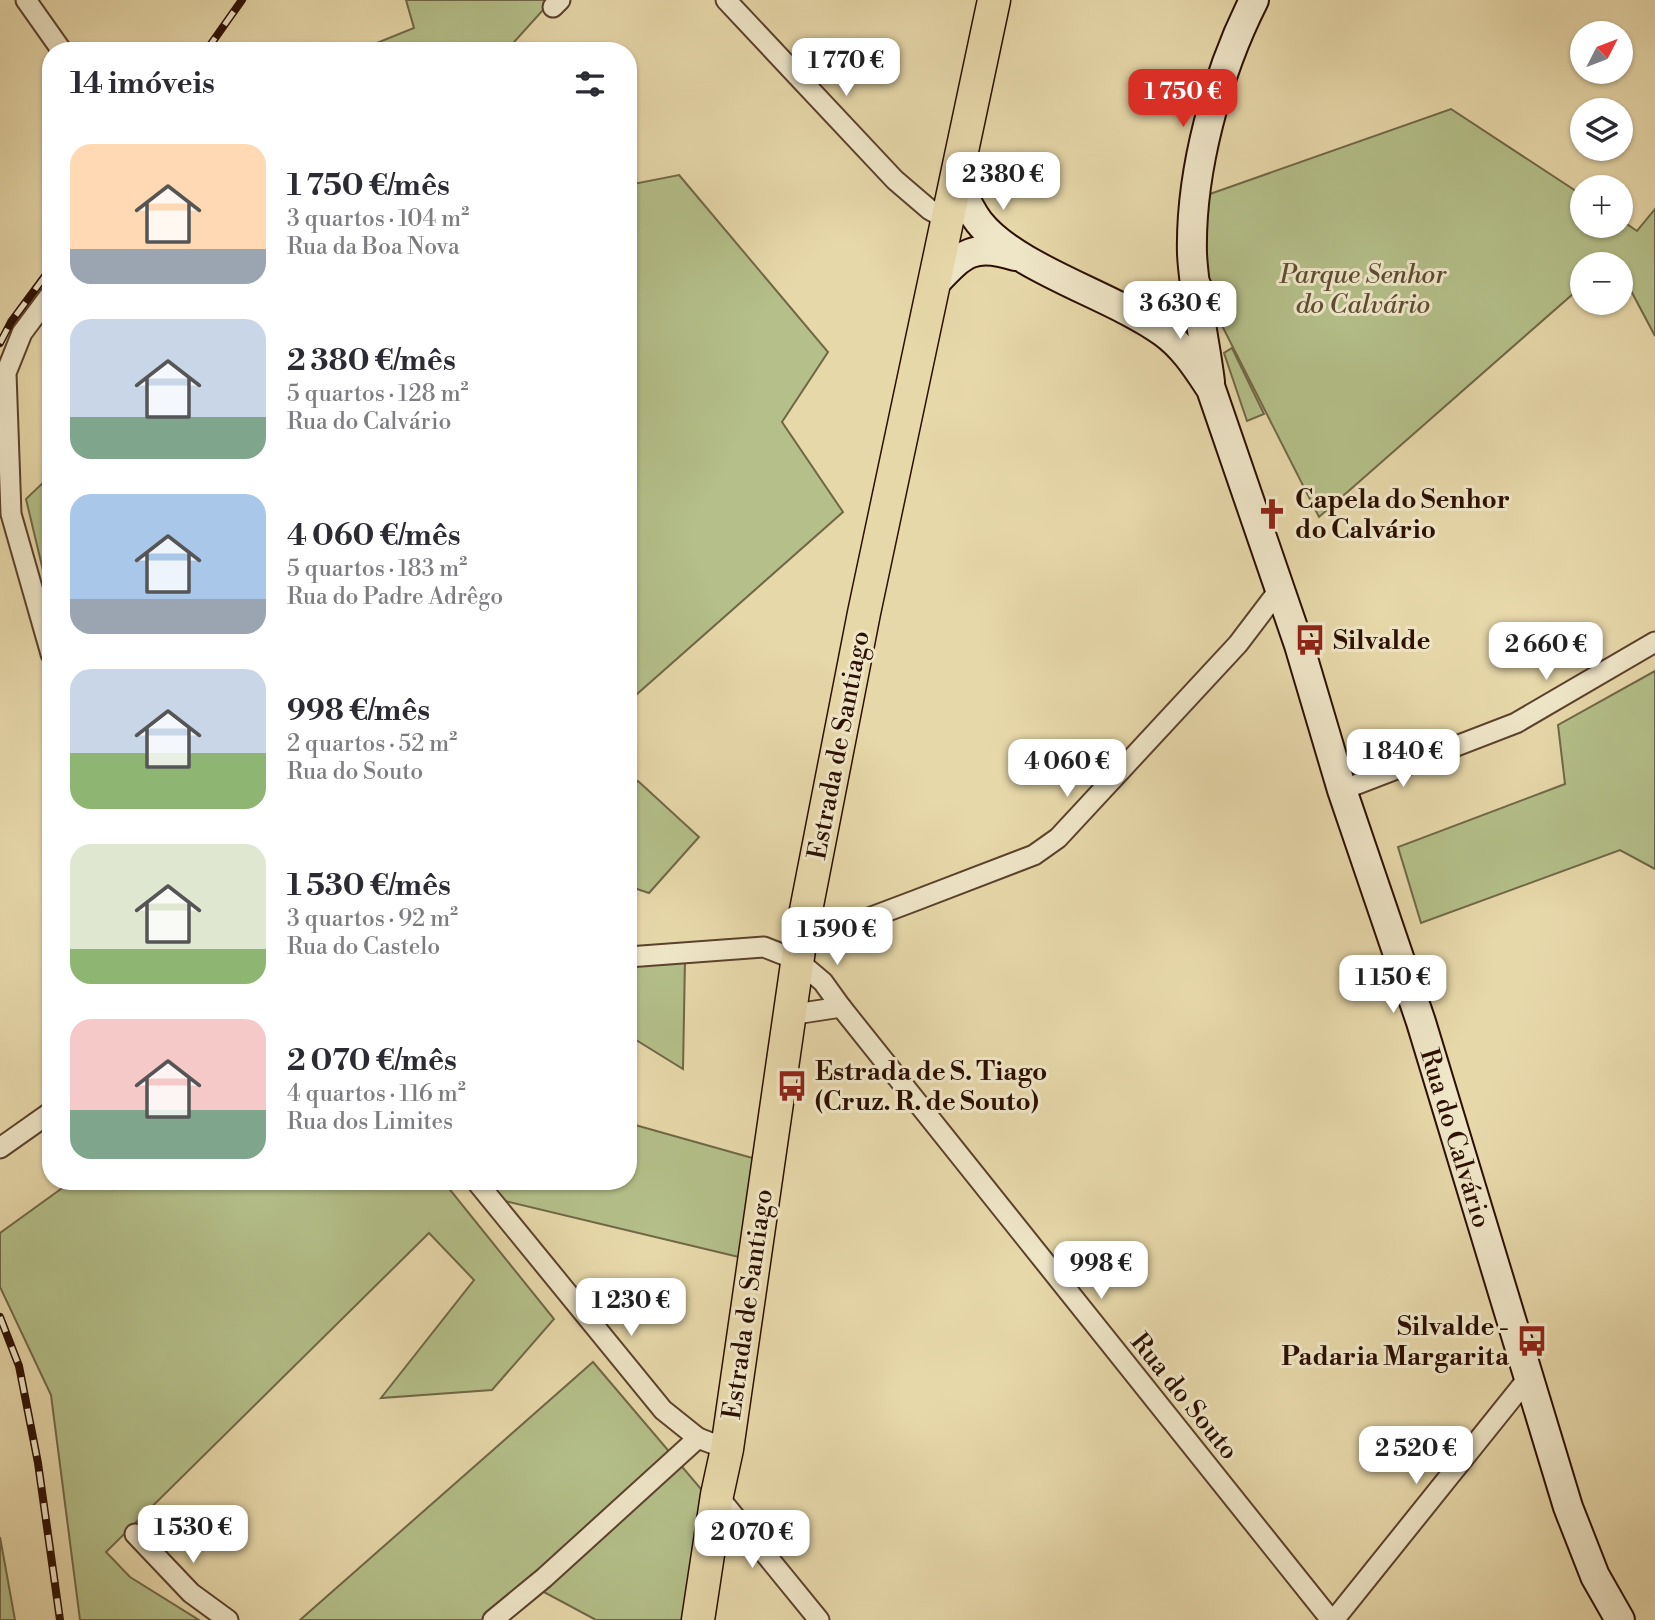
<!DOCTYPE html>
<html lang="pt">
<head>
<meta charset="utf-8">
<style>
	:root { --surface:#fff; --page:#f7f7f7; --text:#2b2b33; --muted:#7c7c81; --accent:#d93025 }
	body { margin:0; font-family:"Libre Bodoni",serif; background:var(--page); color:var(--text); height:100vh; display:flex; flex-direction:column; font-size:26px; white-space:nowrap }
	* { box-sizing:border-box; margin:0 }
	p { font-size:23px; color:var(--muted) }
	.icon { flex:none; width:38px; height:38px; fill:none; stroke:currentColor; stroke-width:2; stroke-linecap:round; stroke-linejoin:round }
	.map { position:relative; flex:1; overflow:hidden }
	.sheet { position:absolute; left:42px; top:42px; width:595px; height:1148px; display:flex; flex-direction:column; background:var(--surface); border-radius:28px; box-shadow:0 2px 5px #0004 }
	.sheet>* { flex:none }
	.needle { width:46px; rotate:48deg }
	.buttons { position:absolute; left:1570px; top:21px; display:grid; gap:14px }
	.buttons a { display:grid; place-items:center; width:63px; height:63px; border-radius:50%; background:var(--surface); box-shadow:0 2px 5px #0004; font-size:35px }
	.price { position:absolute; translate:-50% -60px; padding:0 16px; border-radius:14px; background:#fff; color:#222; font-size:23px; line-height:46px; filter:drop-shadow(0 2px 4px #0008) }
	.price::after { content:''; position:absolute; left:50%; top:42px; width:21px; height:16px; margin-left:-10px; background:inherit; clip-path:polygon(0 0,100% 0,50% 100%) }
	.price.active { background:var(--accent); color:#fff }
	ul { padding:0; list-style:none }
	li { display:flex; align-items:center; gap:21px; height:175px; padding:0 28px }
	li span { display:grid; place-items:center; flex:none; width:196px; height:140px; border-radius:21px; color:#555 }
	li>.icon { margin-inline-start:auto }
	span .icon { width:84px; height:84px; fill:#fffc; stroke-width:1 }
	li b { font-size:30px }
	h2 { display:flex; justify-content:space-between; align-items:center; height:84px; padding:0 28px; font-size:30px }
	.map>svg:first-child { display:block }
	.green { fill:#b4bf89; stroke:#706746; stroke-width:2 }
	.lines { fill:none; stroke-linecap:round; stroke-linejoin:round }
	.street-casing { stroke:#5b412c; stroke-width:23 }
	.secondary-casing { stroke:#2c0f02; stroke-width:32 }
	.primary-casing { stroke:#2c0f02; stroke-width:35 }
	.street { stroke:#efe6c8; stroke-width:19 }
	.secondary { stroke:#efe6c8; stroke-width:28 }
	.primary { stroke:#e7d8aa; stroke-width:32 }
	.rail-casing { stroke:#2c0f02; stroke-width:8 }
	.rail { stroke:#efe6c8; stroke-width:5; stroke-dasharray:16; stroke-linecap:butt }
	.labels { text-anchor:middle; stroke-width:6; stroke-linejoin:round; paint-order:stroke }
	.park-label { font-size:26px; font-style:italic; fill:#5c4d31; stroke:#efe6c8 }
	.poi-label { font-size:26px; font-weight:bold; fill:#2c0f02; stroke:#efe6c8; text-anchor:start }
	.street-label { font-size:26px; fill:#2c0f02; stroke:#efe6c8 }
</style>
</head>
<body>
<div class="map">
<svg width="1655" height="1620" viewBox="0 0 1655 1620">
	<rect width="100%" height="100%" fill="#e7d8aa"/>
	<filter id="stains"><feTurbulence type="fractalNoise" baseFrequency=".00286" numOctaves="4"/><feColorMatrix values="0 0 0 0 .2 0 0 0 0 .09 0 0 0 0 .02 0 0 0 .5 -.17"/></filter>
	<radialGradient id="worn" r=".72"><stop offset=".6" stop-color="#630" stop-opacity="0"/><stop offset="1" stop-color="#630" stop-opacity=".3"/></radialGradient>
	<g class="green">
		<path d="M 406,0 L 552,0 L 506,51 L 357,51 L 414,28 Z"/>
		<path d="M 1451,109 L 1582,195 L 1582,226 L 1620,226 L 1621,220 L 1637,231 L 1655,209 L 1655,336 L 1621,272 L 1620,264 L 1616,264 L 1613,258 L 1614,256 L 1606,264 L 1582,264 L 1582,286 L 1319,517 L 1210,302 L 1205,242 L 1207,195 Z"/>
		<path d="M 679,175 L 828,352 L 782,422 L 843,512 L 628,702 L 628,185 Z"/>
		<path d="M 1232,348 L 1264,414 L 1247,421 L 1224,353 Z"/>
		<path d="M 51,475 L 51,604 L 26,499 Z"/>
		<path d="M 1655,671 L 1655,869 L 1620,850 L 1421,923 L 1398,847 L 1565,784 L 1558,725 Z"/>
		<path d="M 638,781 L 699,837 L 649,893 L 628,886 L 628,786 Z"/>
		<path d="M 685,960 L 683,1069 L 628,1035 L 628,964 Z"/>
		<path d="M 628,1123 L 756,1159 L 743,1258 L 505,1201 L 488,1181 L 628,1181 Z"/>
		<path d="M 72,1181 L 443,1181 L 554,1319 L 492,1390 L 381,1398 L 474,1280 L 429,1233 L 106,1552 L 130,1577 L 199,1620 L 80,1620 L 51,1395 L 0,1287 L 0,1233 Z"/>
		<path d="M 593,1362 L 707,1496 L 690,1620 L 596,1620 L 529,1584 L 484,1620 L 300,1620 Z"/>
		<path d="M 0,1537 L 15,1620 L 0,1620 Z"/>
	</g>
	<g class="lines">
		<defs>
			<g id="street">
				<path d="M 26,0 L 62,51"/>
				<path d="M 726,0 L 895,180 L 930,210 L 948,220"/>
				<path d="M 553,7 L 560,0"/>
				<path d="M 51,294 L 22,333 L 6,373 L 11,514 L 51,654"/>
				<path d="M 1342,790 L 1516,723 L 1655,642"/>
				<path d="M 801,936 L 824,935 L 914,901 L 1034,855 L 1058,838 L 1238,644 L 1279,590"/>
				<path d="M 628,957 L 764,947 L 797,960 L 823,982 L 841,1007 L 1331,1620"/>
				<path d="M 789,1015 L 841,1007"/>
				<path d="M 0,1148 L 51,1112"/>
				<path d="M 476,1181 L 663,1410 L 698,1438 L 727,1449"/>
				<path d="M 717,1495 L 819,1620"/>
				<path d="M 135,1534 L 191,1593 L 228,1620"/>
				<path d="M 493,1620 L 544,1578 L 698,1438"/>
				<path d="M 1334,1620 L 1529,1377"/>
			</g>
			<g id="secondary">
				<path d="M 956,179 C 963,194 969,209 979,222 C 1016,269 1112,295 1163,332 C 1184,347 1197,368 1211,389 L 1299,645 L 1342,790 L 1421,1022 L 1568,1507 L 1595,1576 L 1620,1620"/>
				<path d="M 936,282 C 963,253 974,243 1015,256"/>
				<path d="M 1140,317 C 1171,319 1181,313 1197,287"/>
				<path d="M 1210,382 C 1205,341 1194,294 1192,254 C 1190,172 1217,73 1254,0"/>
			</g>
			<path id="primary" d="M 698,1620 L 717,1495 L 727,1449 L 801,936 L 864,613 L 994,0"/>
		</defs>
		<use href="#street" class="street-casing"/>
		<use href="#secondary" class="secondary-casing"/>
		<use href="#primary" class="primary-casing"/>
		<use href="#street" class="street"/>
		<use href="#secondary" class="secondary"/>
		<use href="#primary" class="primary"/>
		<defs>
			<g id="rail">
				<path d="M 206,51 L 242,0"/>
				<path d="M 0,343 L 11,322 L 51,268"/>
				<path d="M 0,1317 L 19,1366 L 38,1463 L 60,1620"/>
			</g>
		</defs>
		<use href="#rail" class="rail-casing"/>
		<use href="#rail" class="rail"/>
	</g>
	<defs>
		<symbol id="church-bare" viewBox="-9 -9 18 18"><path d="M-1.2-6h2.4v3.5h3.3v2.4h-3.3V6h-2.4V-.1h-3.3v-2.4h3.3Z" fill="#8f2418" stroke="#efe6c8" stroke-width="2.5" paint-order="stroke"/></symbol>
		<symbol id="bus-bare" viewBox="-9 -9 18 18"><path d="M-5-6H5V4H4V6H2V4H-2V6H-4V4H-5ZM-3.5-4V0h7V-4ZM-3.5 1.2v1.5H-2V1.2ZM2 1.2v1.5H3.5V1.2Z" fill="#8f2418" stroke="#efe6c8" stroke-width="2.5" paint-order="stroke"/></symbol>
	</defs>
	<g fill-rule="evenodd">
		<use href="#church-bare" x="1250" y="492" width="44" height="44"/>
		<use href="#bus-bare" x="1288" y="618" width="44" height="44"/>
		<use href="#bus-bare" x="770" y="1064" width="44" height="44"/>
		<use href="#bus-bare" x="1510" y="1319" width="44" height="44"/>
	</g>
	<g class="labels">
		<g class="park-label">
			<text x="1363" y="283">Parque Senhor<tspan x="1363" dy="30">do Calvário</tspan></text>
		</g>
		<g class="poi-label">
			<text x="1295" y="508">Capela do Senhor<tspan x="1295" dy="30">do Calvário</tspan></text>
			<text x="1333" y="649">Silvalde</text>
			<text x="815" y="1080">Estrada de S. Tiago<tspan x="815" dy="30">(Cruz. R. de Souto)</tspan></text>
			<text x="1509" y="1335" text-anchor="end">Silvalde -<tspan x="1509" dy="30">Padaria Margarita</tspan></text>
		</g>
		<g class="street-label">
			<text transform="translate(838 745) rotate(-79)" y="9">Estrada de Santiago</text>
			<text transform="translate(1456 1138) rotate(73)" y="9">Rua do Calvário</text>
			<text transform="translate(747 1304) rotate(-82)" y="9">Estrada de Santiago</text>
			<text transform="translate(1185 1396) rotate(51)" y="9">Rua do Souto</text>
		</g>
	</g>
	<rect width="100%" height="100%" filter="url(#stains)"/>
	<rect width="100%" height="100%" fill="url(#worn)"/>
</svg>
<div class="buttons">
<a><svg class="needle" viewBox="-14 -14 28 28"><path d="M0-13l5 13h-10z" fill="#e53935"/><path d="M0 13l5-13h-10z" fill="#7c7c81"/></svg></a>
<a><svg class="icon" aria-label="layers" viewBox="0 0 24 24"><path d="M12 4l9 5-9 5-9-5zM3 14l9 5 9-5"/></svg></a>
<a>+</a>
<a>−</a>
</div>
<b class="price" style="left:846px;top:98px">1 770 €</b>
<b class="price active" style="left:1183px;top:129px">1 750 €</b>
<b class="price" style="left:1003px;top:212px">2 380 €</b>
<b class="price" style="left:1180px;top:341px">3 630 €</b>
<b class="price" style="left:1546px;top:682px">2 660 €</b>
<b class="price" style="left:1403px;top:789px">1 840 €</b>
<b class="price" style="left:1067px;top:799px">4 060 €</b>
<b class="price" style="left:837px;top:967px">1 590 €</b>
<b class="price" style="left:1393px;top:1015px">1 150 €</b>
<b class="price" style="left:1101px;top:1301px">998 €</b>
<b class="price" style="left:631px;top:1338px">1 230 €</b>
<b class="price" style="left:1416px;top:1486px">2 520 €</b>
<b class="price" style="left:193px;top:1565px">1 530 €</b>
<b class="price" style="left:752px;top:1570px">2 070 €</b>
<section class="sheet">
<h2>14 imóveis<svg class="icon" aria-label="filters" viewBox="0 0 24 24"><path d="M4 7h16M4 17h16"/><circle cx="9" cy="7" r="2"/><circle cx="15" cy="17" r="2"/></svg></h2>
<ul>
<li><span style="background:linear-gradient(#ffd9b3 75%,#9aa5b1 0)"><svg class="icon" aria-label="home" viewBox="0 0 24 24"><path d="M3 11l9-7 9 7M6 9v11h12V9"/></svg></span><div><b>1 750 €/mês</b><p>3 quartos · 104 m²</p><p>Rua da Boa Nova</p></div></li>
<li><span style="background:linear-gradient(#c9d6e8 70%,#7fa58c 0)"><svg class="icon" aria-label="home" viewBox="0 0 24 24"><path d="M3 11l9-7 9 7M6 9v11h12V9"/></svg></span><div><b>2 380 €/mês</b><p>5 quartos · 128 m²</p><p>Rua do Calvário</p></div></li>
<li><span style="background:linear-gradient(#a9c7e8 75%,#9aa5b1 0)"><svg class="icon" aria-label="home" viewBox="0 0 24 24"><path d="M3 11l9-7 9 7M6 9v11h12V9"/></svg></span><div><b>4 060 €/mês</b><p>5 quartos · 183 m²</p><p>Rua do Padre Adrêgo</p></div></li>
<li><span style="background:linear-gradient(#c9d6e8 60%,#8fb573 0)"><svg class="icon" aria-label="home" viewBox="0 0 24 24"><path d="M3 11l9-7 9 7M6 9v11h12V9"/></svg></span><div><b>998 €/mês</b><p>2 quartos · 52 m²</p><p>Rua do Souto</p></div></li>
<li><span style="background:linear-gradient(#dfe7d0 75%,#8fb573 0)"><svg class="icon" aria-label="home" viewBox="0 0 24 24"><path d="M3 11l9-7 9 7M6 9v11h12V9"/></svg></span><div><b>1 530 €/mês</b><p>3 quartos · 92 m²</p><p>Rua do Castelo</p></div></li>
<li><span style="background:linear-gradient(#f6c9c9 65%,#7fa58c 0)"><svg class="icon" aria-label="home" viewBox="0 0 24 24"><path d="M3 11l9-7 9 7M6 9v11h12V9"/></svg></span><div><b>2 070 €/mês</b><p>4 quartos · 116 m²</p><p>Rua dos Limites</p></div></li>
</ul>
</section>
</div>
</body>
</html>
